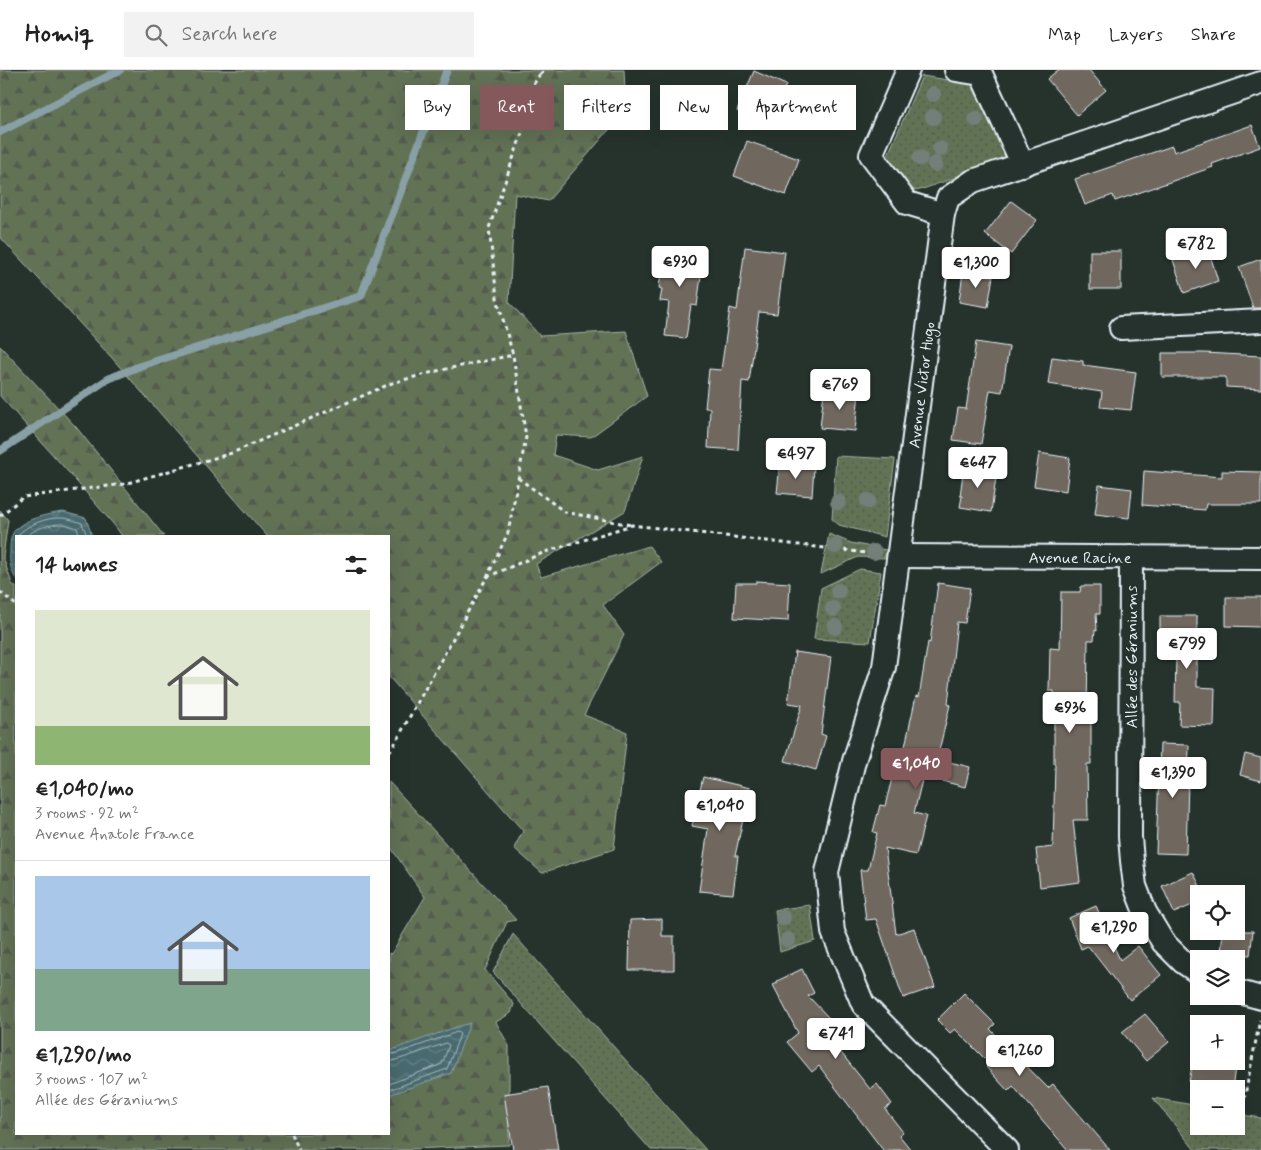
<!DOCTYPE html>
<html lang="en">
<head>
<meta charset="utf-8">
<style>
	:root { --surface:#fff; --page:#f2f2f2; --text:#222; --muted:#767676; --line:#e0e0e0; --accent:#85585c }
	body { margin:0; font-family:Mynerve,sans-serif; background:var(--page); color:var(--text); height:100vh; display:flex; flex-direction:column; font-size:19px; white-space:nowrap }
	* { box-sizing:border-box; margin:0 }
	p { font-size:16px; color:var(--muted) }
	.icon { flex:none; width:28px; height:28px; fill:none; stroke:currentColor; stroke-width:2; stroke-linecap:round; stroke-linejoin:round }
	.map { position:relative; flex:1; overflow:hidden }
	.panel { position:absolute; left:15px; top:465px; width:375px; height:600px; display:flex; flex-direction:column; background:var(--surface); border-radius:0px; box-shadow:0 5px 20px #0002 }
	.panel>* { flex:none }
	.hud { position:absolute; left:405px; top:15px; width:475px; height:45px; display:flex; gap:10px }
	.controls { position:absolute; left:1190px; top:815px; display:grid; gap:10px }
	.controls a { display:grid; place-items:center; width:55px; height:55px; border-radius:0px; background:var(--surface); box-shadow:0 5px 20px #0002; font-size:25px }
	.price { position:absolute; translate:-50% -42px; padding:0 11px; border-radius:5px; background:#fff; color:#222; font-size:16px; line-height:32px; filter:drop-shadow(0 1px 2px #0008) }
	.price::after { content:''; position:absolute; left:50%; top:30px; width:15px; height:11px; margin-left:-8px; background:inherit; clip-path:polygon(0 0,100% 0,50% 100%) }
	.price.current { background:var(--accent); color:#fff }
	ul { padding:0; list-style:none }
	li { display:grid; align-content:center; gap:10px; height:265px; padding:0 20px }
	li+li { border-top:1px solid var(--line) }
	li span { display:grid; place-items:center; height:155px; border-radius:0px; color:#555 }
	li>.icon { margin-inline-start:auto }
	span .icon { width:90px; height:90px; fill:#fffc; stroke-width:1 }
	li b { font-size:21px }
	h2 { display:flex; justify-content:space-between; align-items:center; height:60px; padding:0 20px; font-size:21px }
	.pill { padding:0 18px; border-radius:0px; background:var(--surface); box-shadow:0 5px 20px #0002; font-size:18px; line-height:45px }
	.pill.current { background:var(--accent); color:#fff }
	header { display:flex; align-items:center; gap:30px; box-sizing:border-box; height:70px; padding:0 25px; background:var(--surface); border-bottom:1px solid var(--line) }
	header strong { font-size:24px }
	nav { display:flex; gap:28px; margin-inline-start:auto; font-size:18px }
	.search { width:350px; height:45px; background:var(--page); display:flex; align-items:center; gap:12px; box-sizing:border-box; padding:0 18px; border-radius:0px; color:var(--muted); font-size:19px }
	.map>svg:first-child { display:block }
	.grass { fill:url(#grass-dots); stroke:#a5b2a6 }
	.forest { fill:url(#forest-firs); stroke:#a5b2a6 }
	.water { fill:url(#water-waves); stroke:#88a0a6 }
	.lines { fill:none; stroke-linecap:round; stroke-linejoin:round }
	.shore { stroke:#a8bbc1; stroke-width:1 }
	.stream { stroke:#88a0a6; stroke-width:8 }
	.building { fill:#6f685e; stroke:#e8f1f8 }
	.minor-casing { stroke:#e8f1f8; stroke-width:26 }
	.path { stroke:#e8f1f8; stroke-width:3; stroke-dasharray:4 4; stroke-linecap:butt }
	.minor { stroke:#26332d; stroke-width:22 }
	.tree { fill:#737f78 }
	.labels { text-anchor:middle; stroke-width:4; stroke-linejoin:round; paint-order:stroke }
	.street-label { font-size:16px; fill:#e8f1f8; stroke:#26332d }
</style>
</head>
<body>
<header>
<strong>Homiq</strong>
<div class="search"><svg class="icon" aria-label="search" viewBox="0 0 24 24"><circle cx="10" cy="10" r="6"/><path d="M15 15l6 6"/></svg>Search here</div>
<nav><a>Map</a><a>Layers</a><a>Share</a></nav>
</header>
<div class="map">
<svg width="1261" height="1080" viewBox="0 0 1261 1080">
	<defs>
		<pattern id="grass-dots" width="8" height="8" patternUnits="userSpaceOnUse" patternTransform="scale(1.25)"><rect width="8" height="8" fill="#627254"/><path d="M2 2h.1M6 6h.1" fill="none" stroke="#535b4e" stroke-width="1.8" stroke-linecap="round"/></pattern>
		<pattern id="forest-firs" width="22" height="20" patternUnits="userSpaceOnUse" patternTransform="scale(1.25)"><rect width="22" height="20" fill="#627254"/><path d="M5 1l3.5 6h-7zM16 11l3.5 6h-7z" fill="#535b4e"/></pattern>
		<pattern id="water-waves" width="16" height="10" patternUnits="userSpaceOnUse" patternTransform="scale(1.25)"><rect width="16" height="10" fill="#486a6f"/><path d="M0 5q4-4 8 0t8 0" fill="none" stroke="#628084"/></pattern>
	</defs>
	<rect width="100%" height="100%" fill="#26332d"/>
	<filter id="ink" filterUnits="userSpaceOnUse"><feTurbulence type="fractalNoise" baseFrequency=".02" numOctaves="2"/><feDisplacementMap in="SourceGraphic" scale="10" xChannelSelector="R" yChannelSelector="G"/><feConvolveMatrix kernelMatrix="1 2 1 2 8 2 1 2 1" color-interpolation-filters="sRGB"/></filter>
	<g filter="url(#ink)">
		<g class="grass">
			<path d="M 922,6 L 975,14 L 1006,82 L 1003,91 L 920,120 C 916,121 916,121 912,119 C 906,116 890,93 887,87 Z"/>
			<path d="M 836,386 L 895,389 L 885,467 L 839,455 L 832,449 Z"/>
			<path d="M 829,464 L 851,473 L 886,480 L 885,488 L 858,487 L 821,504 Z"/>
			<path d="M 860,499 L 881,502 L 870,572 L 814,569 L 821,518 Z"/>
			<path d="M 810,835 L 815,871 L 780,882 L 775,840 Z"/>
			<path d="M 513,864 L 706,1080 L 651,1080 L 493,902 Z"/>
			<path d="M 1153,1028 L 1199,1036 L 1199,1056 L 1236,1056 L 1236,1044 L 1261,1048 L 1261,1080 L 1195,1080 Z"/>
		</g>
		<g class="forest">
			<path d="M 0,0 L 624,0 L 626,40 L 548,131 L 515,124 L 509,232 L 540,266 L 626,261 L 647,326 L 591,367 L 556,365 L 553,385 L 598,400 L 643,386 L 625,441 L 536,494 L 541,507 L 649,476 L 661,492 L 603,535 L 624,565 L 584,645 L 627,662 L 614,779 L 542,803 L 514,778 L 523,761 L 389,607 L 389,466 L 267,466 L 112,288 L 0,167 Z"/>
			<path d="M 0,276 L 76,357 L 164,466 L 122,466 L 115,456 L 70,404 L 0,326 Z"/>
			<path d="M 0,440 L 8,450 L 3,487 L 12,514 L 16,517 L 16,1064 L 389,1064 L 389,883 L 391,884 L 425,827 L 389,775 L 389,712 L 516,850 L 507,852 L 485,900 L 514,934 L 511,943 L 496,952 L 509,976 L 509,1075 L 411,1079 L 410,1080 L 0,1080 Z"/>
		</g>
		<g class="water">
			<path d="M 63,442 L 86,448 L 92,466 L 16,466 L 16,509 C 11,501 9,492 10,482 C 10,476 10,469 13,463 C 21,449 48,444 63,442 Z"/>
			<path d="M 470,953 L 451,1003 L 389,1025 L 389,981 L 459,956 Z"/>
		</g>
		<g class="lines">
			<g class="shore">
				<path d="M 17,466 C 26,455 47,447 62,448 C 68,448 75,451 82,453 L 87,466"/>
				<path d="M 26,466 C 35,459 49,454 61,454 C 66,454 72,456 77,458 L 80,466"/>
				<path d="M 389,985 L 404,981 L 457,962 L 460,964 L 447,999 L 389,1020"/>
				<path d="M 389,992 L 406,987 L 446,973 L 449,975 L 442,994 L 389,1014"/>
			</g>
			<g class="stream">
				<path d="M 0,62 L 120,0"/>
				<path d="M 0,381 L 108,309 L 140,296 L 361,226 L 447,0"/>
			</g>
		</g>
		<g class="building">
			<path d="M 1058,0 L 1089,0 L 1106,20 L 1077,45 L 1047,9 Z"/>
			<path d="M 754,1 L 786,15 L 768,55 L 737,41 Z"/>
			<path d="M 1252,55 L 1260,77 L 1212,94 L 1213,97 L 1115,131 L 1113,125 L 1085,135 L 1075,109 L 1172,76 L 1174,82 Z"/>
			<path d="M 747,71 L 799,89 L 786,125 L 734,106 Z"/>
			<path d="M 1011,131 L 1037,150 L 1011,184 L 985,164 Z"/>
			<path d="M 745,177 L 785,182 L 777,244 L 759,242 L 749,312 L 742,311 L 738,380 L 708,378 L 710,338 L 705,338 L 709,299 L 721,300 L 730,238 L 737,240 Z"/>
			<path d="M 1208,178 L 1218,211 L 1184,223 L 1173,190 Z"/>
			<path d="M 664,179 L 704,184 L 697,236 L 691,235 L 686,268 L 665,266 L 669,232 L 660,231 L 662,219 L 659,218 Z"/>
			<rect x="1090" y="181" width="31" height="38"/>
			<path d="M 1261,189 L 1261,238 L 1253,238 L 1239,197 Z"/>
			<path d="M 963,202 L 993,206 L 988,237 L 959,232 Z"/>
			<path d="M 976,272 L 1009,277 L 1002,322 L 990,320 L 981,374 L 953,370 L 958,338 L 966,339 Z"/>
			<path d="M 1162,283 L 1204,283 L 1261,286 L 1261,319 L 1226,317 L 1226,307 L 1162,307 Z"/>
			<path d="M 1052,287 L 1083,291 L 1083,295 L 1136,302 L 1131,340 L 1100,337 L 1102,322 L 1048,314 Z"/>
			<path d="M 824,321 L 859,323 L 855,361 L 820,358 Z"/>
			<path d="M 1039,383 L 1070,388 L 1066,421 L 1034,416 Z"/>
			<path d="M 780,394 L 814,397 L 812,426 L 777,423 Z"/>
			<path d="M 964,396 L 997,401 L 991,442 L 960,437 L 962,426 L 960,426 Z"/>
			<path d="M 1144,401 L 1222,407 L 1222,401 L 1261,402 L 1261,434 L 1206,434 L 1205,440 L 1142,435 Z"/>
			<path d="M 1099,415 L 1132,419 L 1129,448 L 1095,444 Z"/>
			<path d="M 756,511 L 790,513 L 788,551 L 734,548 L 736,513 L 756,513 Z"/>
			<path d="M 938,513 L 970,518 L 965,553 L 957,552 L 948,634 L 950,635 L 937,689 L 970,697 L 965,717 L 923,706 L 914,743 L 926,746 L 916,785 L 885,778 L 896,864 L 914,858 L 935,917 L 903,928 L 876,849 L 866,850 L 860,800 L 868,800 L 877,763 L 873,762 L 880,735 L 885,736 L 899,680 L 904,681 L 916,626 L 919,627 L 928,572 L 930,573 Z"/>
			<path d="M 1081,516 L 1100,516 L 1100,544 L 1096,544 L 1097,561 L 1095,560 L 1094,570 L 1088,570 L 1087,647 L 1091,647 L 1091,694 L 1087,694 L 1088,750 L 1073,750 L 1080,812 L 1040,817 L 1036,779 L 1053,777 L 1055,694 L 1054,694 L 1054,621 L 1049,621 L 1050,578 L 1060,579 L 1061,522 L 1080,522 Z"/>
			<path d="M 1226,527 L 1261,527 L 1261,557 L 1226,556 Z"/>
			<path d="M 1160,546 L 1197,546 L 1197,617 L 1215,618 L 1214,656 L 1179,655 L 1180,632 L 1175,632 L 1176,587 L 1160,587 Z"/>
			<path d="M 795,582 L 831,587 L 821,664 L 826,666 L 816,700 L 785,691 L 802,635 L 788,633 Z"/>
			<path d="M 1160,674 L 1189,675 L 1186,784 L 1156,783 Z"/>
			<path d="M 1245,684 L 1261,688 L 1261,711 L 1240,705 Z"/>
			<path d="M 703,707 L 750,718 L 735,786 L 738,786 L 733,824 L 699,821 L 708,759 L 692,756 Z"/>
			<path d="M 1193,802 L 1199,814 L 1199,832 L 1174,843 L 1162,816 Z"/>
			<path d="M 1096,836 L 1120,890 L 1138,876 L 1161,905 L 1130,930 L 1088,876 L 1081,879 L 1069,848 Z"/>
			<path d="M 662,849 L 662,866 L 674,866 L 674,900 L 629,900 L 630,850 Z"/>
			<path d="M 1223,861 L 1253,861 L 1250,885 L 1221,883 Z"/>
			<path d="M 802,899 L 814,923 L 808,926 L 849,969 L 838,979 L 870,1019 L 877,1014 L 892,1034 L 885,1039 L 903,1062 L 899,1065 L 911,1080 L 883,1080 L 819,996 L 812,1002 L 787,972 L 798,963 L 773,915 L 778,913 L 777,911 Z"/>
			<path d="M 964,923 L 995,954 L 990,959 L 1048,1018 L 1053,1014 L 1110,1080 L 1068,1080 L 1013,1016 L 1008,1021 L 986,997 L 990,994 L 955,959 L 950,963 L 937,950 Z"/>
			<path d="M 1145,944 L 1169,972 L 1146,991 L 1122,962 Z"/>
			<path d="M 1193,991 L 1236,991 L 1232,1019 L 1189,1012 Z"/>
			<path d="M 548,1017 L 558,1080 L 513,1080 L 504,1024 Z"/>
		</g>
		<g class="lines">
			<defs>
				<g id="minor">
					<path d="M 908,0 L 871,85 L 907,133 L 943,144"/>
					<path d="M 956,0 L 981,4 L 1023,95"/>
					<path d="M 1121,258 L 1261,251"/>
					<path d="M 899,486 L 1261,488"/>
					<path d="M 1131,487 L 1130,767 L 1132,791 L 1135,816 L 1145,842 L 1163,872 L 1183,892 L 1199,903"/>
					<path d="M 1236,921 L 1261,928"/>
					<path d="M 1007,1080 L 863,934 L 833,862 L 827,802 L 854,691 L 884,597 L 943,144 L 948,128 L 973,111 L 1261,13"/>
				</g>
			</defs>
			<use href="#minor" class="minor-casing"/>
			<g class="path">
				<path d="M 540,4 L 546,0"/>
				<path d="M 518,408 L 565,442 L 631,455"/>
				<path d="M 0,446 L 23,427 L 124,414 L 232,383 L 392,313 L 437,301 L 513,285"/>
				<path d="M 487,507 L 545,482 L 632,455 L 875,484"/>
				<path d="M 0,522 L 16,535"/>
				<path d="M 389,682 L 393,677 L 487,507 L 508,463 L 526,367 L 513,285 L 497,228 L 489,158 L 522,63 L 525,28 L 540,4 L 539,0"/>
				<path d="M 1241,1045 L 1260,950"/>
				<path d="M 292,1064 L 299,1080"/>
			</g>
			<use href="#minor" class="minor"/>
		</g>
		<g class="tree">
			<circle cx="933" cy="24" r="8"/>
			<circle cx="933" cy="47" r="8"/>
			<circle cx="976" cy="49" r="8"/>
			<circle cx="940" cy="79" r="8"/>
			<circle cx="920" cy="88" r="8"/>
			<circle cx="935" cy="94" r="8"/>
			<circle cx="868" cy="431" r="8"/>
			<circle cx="838" cy="432" r="8"/>
			<circle cx="835" cy="476" r="8"/>
			<circle cx="874" cy="482" r="8"/>
			<circle cx="838" cy="521" r="8"/>
			<circle cx="833" cy="539" r="8"/>
			<circle cx="835" cy="557" r="8"/>
			<circle cx="783" cy="848" r="8"/>
			<circle cx="788" cy="870" r="8"/>
		</g>
	</g>
	<g class="labels">
		<g class="street-label">
			<text transform="translate(921 315) rotate(-83)" y="6">Avenue Victor Hugo</text>
			<text x="1080" y="493">Avenue Racine</text>
			<text transform="translate(1131 587) rotate(-90)" y="6">Allée des Géraniums</text>
		</g>
	</g>
</svg>
<div class="controls">
<a><svg class="icon" aria-label="locate" viewBox="0 0 24 24"><circle cx="12" cy="12" r="6"/><path d="M12 2v4M12 18v4M2 12h4M18 12h4"/></svg></a>
<a><svg class="icon" aria-label="layers" viewBox="0 0 24 24"><path d="M12 4l9 5-9 5-9-5zM3 14l9 5 9-5"/></svg></a>
<a>+</a>
<a>−</a>
</div>
<b class="price" style="left:1196px;top:200px">€782</b>
<b class="price" style="left:680px;top:218px">€930</b>
<b class="price" style="left:976px;top:219px">€1,300</b>
<b class="price" style="left:840px;top:341px">€769</b>
<b class="price" style="left:796px;top:410px">€497</b>
<b class="price" style="left:978px;top:419px">€647</b>
<b class="price" style="left:1187px;top:600px">€799</b>
<b class="price" style="left:1070px;top:664px">€936</b>
<b class="price current" style="left:916px;top:720px">€1,040</b>
<b class="price" style="left:1173px;top:729px">€1,390</b>
<b class="price" style="left:720px;top:762px">€1,040</b>
<b class="price" style="left:1114px;top:884px">€1,290</b>
<b class="price" style="left:836px;top:990px">€741</b>
<b class="price" style="left:1020px;top:1007px">€1,260</b>
<div class="hud">
<a class="pill">Buy</a>
<a class="pill current">Rent</a>
<a class="pill">Filters</a>
<a class="pill">New</a>
<a class="pill">Apartment</a>
</div>
<section class="panel">
<h2>14 homes<svg class="icon" aria-label="filters" viewBox="0 0 24 24"><path d="M4 7h16M4 17h16"/><circle cx="9" cy="7" r="2"/><circle cx="15" cy="17" r="2"/></svg></h2>
<ul>
<li><span style="background:linear-gradient(#dfe7d0 75%,#8fb573 0)"><svg class="icon" aria-label="home" viewBox="0 0 24 24"><path d="M3 11l9-7 9 7M6 9v11h12V9"/></svg></span><div><b>€1,040/mo</b><p>3 rooms · 92 m²</p><p>Avenue Anatole France</p></div></li>
<li><span style="background:linear-gradient(#a9c7e8 60%,#7fa58c 0)"><svg class="icon" aria-label="home" viewBox="0 0 24 24"><path d="M3 11l9-7 9 7M6 9v11h12V9"/></svg></span><div><b>€1,290/mo</b><p>3 rooms · 107 m²</p><p>Allée des Géraniums</p></div></li>
</ul>
</section>
</div>
</body>
</html>
